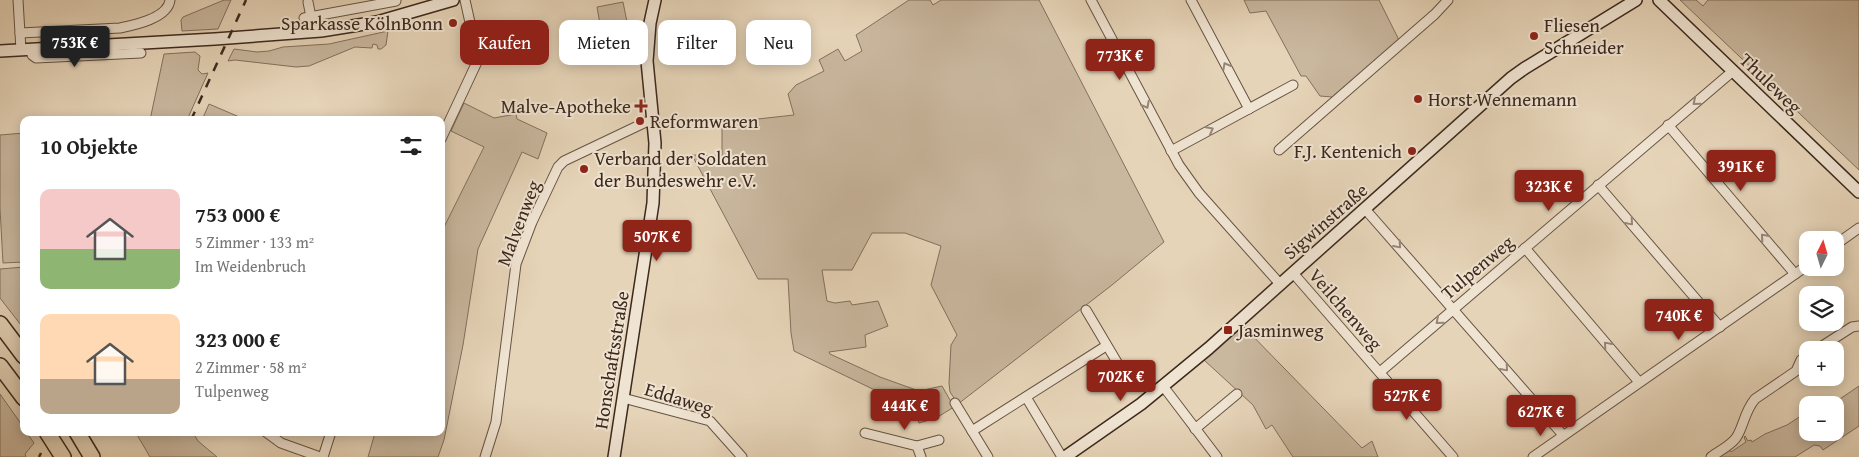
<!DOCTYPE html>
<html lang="de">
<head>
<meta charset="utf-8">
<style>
	:root { --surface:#fff; --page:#f6f6f6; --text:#222; --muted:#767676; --accent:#8f2418 }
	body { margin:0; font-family:"Gentium Book Plus",serif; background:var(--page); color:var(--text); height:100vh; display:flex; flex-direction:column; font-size:19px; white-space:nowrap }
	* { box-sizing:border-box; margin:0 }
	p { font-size:16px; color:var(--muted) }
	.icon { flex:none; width:28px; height:28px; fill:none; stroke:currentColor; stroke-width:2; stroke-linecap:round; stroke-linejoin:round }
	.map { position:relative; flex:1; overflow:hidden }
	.side { position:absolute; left:20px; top:116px; width:425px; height:320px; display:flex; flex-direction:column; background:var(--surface); border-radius:10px; box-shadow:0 2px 12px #0003 }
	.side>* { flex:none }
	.hud { position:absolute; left:460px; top:20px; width:475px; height:45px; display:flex; gap:10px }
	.needle { width:32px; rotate:5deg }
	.controls { position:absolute; left:1799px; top:231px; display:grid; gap:10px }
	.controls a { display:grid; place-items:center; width:45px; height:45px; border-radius:10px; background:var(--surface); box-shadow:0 2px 12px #0003; font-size:25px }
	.price { position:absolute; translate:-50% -42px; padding:0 11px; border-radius:5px; background:var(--accent); color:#fff; font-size:16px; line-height:32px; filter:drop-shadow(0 1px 2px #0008) }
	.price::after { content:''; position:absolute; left:50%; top:30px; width:15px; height:11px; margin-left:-8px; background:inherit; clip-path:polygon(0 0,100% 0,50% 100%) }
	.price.selected { background:#222; color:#fff }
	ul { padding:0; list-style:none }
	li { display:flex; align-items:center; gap:15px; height:125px; padding:0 20px }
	li span { display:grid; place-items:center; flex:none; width:140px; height:100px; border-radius:10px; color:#555 }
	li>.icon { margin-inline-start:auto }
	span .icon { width:60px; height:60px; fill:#fffc; stroke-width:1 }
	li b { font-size:21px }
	h2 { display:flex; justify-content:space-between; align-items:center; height:60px; padding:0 20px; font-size:21px }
	.tag { padding:0 18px; border-radius:10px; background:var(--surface); box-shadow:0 2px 12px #0003; font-size:18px; line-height:45px }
	.tag.selected { background:var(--accent); color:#fff }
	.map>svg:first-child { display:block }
	.green { fill:#c9b79e; stroke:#82705e }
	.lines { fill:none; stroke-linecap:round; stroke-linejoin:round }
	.street-casing { stroke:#665444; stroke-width:11 }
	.secondary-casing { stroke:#3c291e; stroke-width:14 }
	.highway-casing { stroke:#3c291e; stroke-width:18 }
	.street { stroke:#efe3d1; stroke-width:9 }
	.secondary { stroke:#efe3d1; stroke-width:11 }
	.highway { stroke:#e6d4b8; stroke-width:15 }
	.rail { stroke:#3c291e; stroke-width:2.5; stroke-dasharray:9 9; stroke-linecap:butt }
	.oneway { stroke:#968678 }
	.poi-dot { fill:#8f2418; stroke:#efe3d1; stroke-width:2 }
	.labels { text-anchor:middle; stroke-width:4; stroke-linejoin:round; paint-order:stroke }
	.poi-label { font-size:19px; fill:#3c291e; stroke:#efe3d1; text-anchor:start }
	.street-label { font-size:19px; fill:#3c291e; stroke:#efe3d1 }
</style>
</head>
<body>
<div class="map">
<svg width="1859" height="457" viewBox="0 0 1859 457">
	<rect width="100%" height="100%" fill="#e6d4b8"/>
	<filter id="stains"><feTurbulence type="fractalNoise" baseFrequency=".004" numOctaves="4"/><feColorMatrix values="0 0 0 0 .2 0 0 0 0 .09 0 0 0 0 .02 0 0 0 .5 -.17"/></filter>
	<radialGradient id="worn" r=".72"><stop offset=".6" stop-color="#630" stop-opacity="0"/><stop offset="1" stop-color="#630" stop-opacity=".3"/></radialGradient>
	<g class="green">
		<path d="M 224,0 L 231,0 L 218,29 L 182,31 L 181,20 L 183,17 Z"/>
		<path d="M 909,0 L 930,0 L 933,5 L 941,0 L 1039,0 L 1164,242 L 1112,285 L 958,404 L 950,392 L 949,383 L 951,345 L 957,335 L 931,285 L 941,246 L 905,233 L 872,233 L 852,270 L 822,270 L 827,301 L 835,303 L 850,301 L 852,305 L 878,301 L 888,326 L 865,335 L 866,347 L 829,352 L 830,354 L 880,377 L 919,391 L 942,386 L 954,407 L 936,418 L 919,423 L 914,409 L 794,351 L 791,333 L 788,279 L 758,279 L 692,155 L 722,156 L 722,123 L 794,115 L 788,94 L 796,85 L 824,71 L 819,60 L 838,49 L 845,61 L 862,51 L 856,35 Z"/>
		<path d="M 1244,0 L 1379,0 L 1399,40 L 1332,97 L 1320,96 L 1306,76 L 1301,76 L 1266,11 L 1250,13 Z"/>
		<path d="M 1680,0 L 1696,0 L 1703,6 L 1708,0 L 1859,0 L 1859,170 Z"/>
		<path d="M 623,2 L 632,47 L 605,52 L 597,7 Z"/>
		<path d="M 388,31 L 386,45 L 381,49 L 378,49 L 377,45 L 373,44 L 372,48 L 355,47 L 309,66 L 296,67 L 235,60 L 228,61 L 234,49 L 257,52 L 269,51 L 283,47 L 329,44 Z"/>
		<path d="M 195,52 L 200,56 L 198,70 L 202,74 L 208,73 L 187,120 L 150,120 L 164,54 Z"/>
		<path d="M 464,103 L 494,118 L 516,114 L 517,119 L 547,133 L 538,159 L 522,152 L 478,249 L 463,345 L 444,440 L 438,457 L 368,457 L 375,433 L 441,432 L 441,233 L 484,147 L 451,131 Z"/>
		<path d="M 209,104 L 244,119 L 244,120 L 202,120 Z"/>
		<path d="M 24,133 L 24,262 L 3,263 L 0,208 L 0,135 Z"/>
		<path d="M 24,267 L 24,329 L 0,298 L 0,269 Z"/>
		<path d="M 1243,326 L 1362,448 L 1372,441 L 1378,457 L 1293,457 L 1272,425 L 1266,429 L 1253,405 L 1204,360 Z"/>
		<path d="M 1859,386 L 1859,426 L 1823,450 L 1820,446 L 1814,445 L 1795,457 L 1719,457 L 1723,454 L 1722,452 L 1728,448 L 1731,452 L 1746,442 L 1744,437 L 1745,436 L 1748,441 L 1751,440 L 1752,442 L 1765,434 L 1787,425 L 1807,412 L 1808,432 L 1835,432 L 1835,405 L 1831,405 Z"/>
		<path d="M 0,394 L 24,428 L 24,432 L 27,433 L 34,443 L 25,454 L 26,457 L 0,457 Z"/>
		<path d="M 136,433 L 193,433 L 198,441 L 217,457 L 150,457 Z"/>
	</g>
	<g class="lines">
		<defs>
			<g id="street">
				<path d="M 18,0 L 21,50"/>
				<path d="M 1091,0 L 1179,165 L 1199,193 L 1280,284"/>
				<path d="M 1191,0 L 1249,109"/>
				<path d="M 308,2 L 311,17"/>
				<path d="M 304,18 L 396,1"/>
				<path d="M 20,33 L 120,28 C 135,25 168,18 170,0"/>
				<path d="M 32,49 L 32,55 L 36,58 L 141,53"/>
				<path d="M 1668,125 L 1795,274"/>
				<path d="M 441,139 L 477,62 L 477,54 L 465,0"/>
				<path d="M 1279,150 L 1435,14 L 1448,0"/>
				<path d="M 1171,151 L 1293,85"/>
				<path d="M 1598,185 L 1720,327"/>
				<path d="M 1365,209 L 1563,435"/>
				<path d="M 1835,245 L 1859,228"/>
				<path d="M 1525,248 L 1639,382"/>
				<path d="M 1293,273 L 1453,457"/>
				<path d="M 1086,310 L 1121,369"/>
				<path d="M 1816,350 L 1852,327 L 1859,326"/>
				<path d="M 1380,372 L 1733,71"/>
				<path d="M 1163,386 L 1217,457"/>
				<path d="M 1026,397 L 1062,457"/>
				<path d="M 623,398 L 710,421 L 742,457"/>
				<path d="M 955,403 L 988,457"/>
				<path d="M 1195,429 L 1237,394"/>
				<path d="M 972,431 L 1106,346"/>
				<path d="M 266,432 L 281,443 L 320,457"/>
				<path d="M 865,433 L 917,446 L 921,457"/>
				<path d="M 917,446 L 939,440"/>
				<path d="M 323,457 L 331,432"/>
				<path d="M 485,457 L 496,422 L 516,264 L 532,222 L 558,167 L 564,161 L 646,122 L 654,122"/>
				<path d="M 1533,457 L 1808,265"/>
				<path d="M 1711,457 C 1719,451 1730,446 1736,438 C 1744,426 1744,412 1755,399 L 1796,371 L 1801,360 L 1808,356"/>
			</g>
			<g id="secondary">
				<path d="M 1659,0 L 1859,192"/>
				<path d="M 0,51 L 215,39 L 321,31 L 377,22 L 453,0"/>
				<path d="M 614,457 L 653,203 L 655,143 L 647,61 L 650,23 L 655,0"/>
				<path d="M 1065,457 L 1141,404 L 1209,348 L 1511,78 L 1525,68 L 1636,0"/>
			</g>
			<g id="highway">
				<path d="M 0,324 L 24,356"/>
				<path d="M 0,366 L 24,398"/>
				<path d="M 47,432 L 63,457"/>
				<path d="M 77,432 L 92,457"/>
			</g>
		</defs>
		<use href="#street" class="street-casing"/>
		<use href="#secondary" class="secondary-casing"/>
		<use href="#highway" class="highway-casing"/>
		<use href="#street" class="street"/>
		<use href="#secondary" class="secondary"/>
		<use href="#highway" class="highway"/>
		<g class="rail">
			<path d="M 191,120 L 246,0"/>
			<path d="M 39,457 L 41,453"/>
		</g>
	</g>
	<defs><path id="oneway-chevron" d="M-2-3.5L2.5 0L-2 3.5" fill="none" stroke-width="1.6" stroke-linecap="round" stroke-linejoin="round" transform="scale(1.25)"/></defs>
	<g class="oneway">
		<use href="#oneway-chevron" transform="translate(1226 66) rotate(-118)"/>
		<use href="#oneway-chevron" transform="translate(1696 102) rotate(140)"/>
		<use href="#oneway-chevron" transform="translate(1146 105) rotate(62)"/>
		<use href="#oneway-chevron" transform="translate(1210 130) rotate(-28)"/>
		<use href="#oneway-chevron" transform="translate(1630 222) rotate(49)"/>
		<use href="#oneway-chevron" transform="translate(1764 237) rotate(-131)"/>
		<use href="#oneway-chevron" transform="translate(1398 245) rotate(49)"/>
		<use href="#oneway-chevron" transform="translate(1439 321) rotate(139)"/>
		<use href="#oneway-chevron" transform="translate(1607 345) rotate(-131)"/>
		<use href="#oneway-chevron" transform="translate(1505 368) rotate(49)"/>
	</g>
	<g class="poi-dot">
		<circle cx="453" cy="23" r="5"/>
		<circle cx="1534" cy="36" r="5"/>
		<circle cx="1418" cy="99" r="5"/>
		<path d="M638.5 98.5h5v5h5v5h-5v5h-5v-5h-5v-5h5z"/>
		<circle cx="640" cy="121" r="5"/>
		<circle cx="1412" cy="151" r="5"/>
		<circle cx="584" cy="169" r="5"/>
		<rect x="1223" y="325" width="10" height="10" rx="2.5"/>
	</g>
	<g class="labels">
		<g class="poi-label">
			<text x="443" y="30" text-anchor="end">Sparkasse KölnBonn</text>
			<text x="1544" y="32">Fliesen<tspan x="1544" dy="22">Schneider</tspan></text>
			<text x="1428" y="106">Horst Wennemann</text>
			<text x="631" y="113" text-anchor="end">Malve-Apotheke</text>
			<text x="650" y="128">Reformwaren</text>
			<text x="1402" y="158" text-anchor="end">F.J. Kentenich</text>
			<text x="594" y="165">Verband der Soldaten<tspan x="594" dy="22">der Bundeswehr e.V.</tspan></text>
			<text x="1238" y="337">Jasminweg</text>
		</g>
		<g class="street-label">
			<text transform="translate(1771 83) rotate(44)" y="7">Thuleweg</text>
			<text transform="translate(1325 221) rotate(-41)" y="7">Sigwinstraße</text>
			<text transform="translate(518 223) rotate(-69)" y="7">Malvenweg</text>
			<text transform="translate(1477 267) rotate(-40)" y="7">Tulpenweg</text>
			<text transform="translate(1346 309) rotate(49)" y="7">Veilchenweg</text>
			<text transform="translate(611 360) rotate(-81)" y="7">Honschaftsstraße</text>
			<text transform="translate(679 398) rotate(17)" y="7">Eddaweg</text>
		</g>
	</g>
	<rect width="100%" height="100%" filter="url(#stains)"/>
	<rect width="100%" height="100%" fill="url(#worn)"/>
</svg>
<div class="controls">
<a><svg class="needle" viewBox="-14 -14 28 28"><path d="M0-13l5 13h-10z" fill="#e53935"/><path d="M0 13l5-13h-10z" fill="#767676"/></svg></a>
<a><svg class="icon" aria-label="layers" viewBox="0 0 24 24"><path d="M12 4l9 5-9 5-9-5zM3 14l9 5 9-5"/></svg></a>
<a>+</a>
<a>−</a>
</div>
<b class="price selected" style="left:75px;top:68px">753K €</b>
<b class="price" style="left:1120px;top:81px">773K €</b>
<b class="price" style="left:1741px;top:192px">391K €</b>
<b class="price" style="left:1549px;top:212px">323K €</b>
<b class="price" style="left:657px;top:262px">507K €</b>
<b class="price" style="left:1679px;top:341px">740K €</b>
<b class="price" style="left:1121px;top:402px">702K €</b>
<b class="price" style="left:1407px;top:421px">527K €</b>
<b class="price" style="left:905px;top:431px">444K €</b>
<b class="price" style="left:1541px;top:437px">627K €</b>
<div class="hud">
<a class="tag selected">Kaufen</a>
<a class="tag">Mieten</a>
<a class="tag">Filter</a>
<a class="tag">Neu</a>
</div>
<section class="side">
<h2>10 Objekte<svg class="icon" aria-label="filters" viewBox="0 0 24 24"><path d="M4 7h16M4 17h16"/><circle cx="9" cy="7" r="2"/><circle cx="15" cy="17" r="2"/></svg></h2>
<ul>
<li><span style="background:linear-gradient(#f6c9c9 60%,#8fb573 0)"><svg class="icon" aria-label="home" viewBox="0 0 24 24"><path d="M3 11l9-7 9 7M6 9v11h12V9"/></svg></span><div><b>753 000 €</b><p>5 Zimmer · 133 m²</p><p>Im Weidenbruch</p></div></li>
<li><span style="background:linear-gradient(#ffd9b3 65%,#b9a48a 0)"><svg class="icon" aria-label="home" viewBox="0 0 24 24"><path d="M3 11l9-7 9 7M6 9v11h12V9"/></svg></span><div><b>323 000 €</b><p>2 Zimmer · 58 m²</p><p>Tulpenweg</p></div></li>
</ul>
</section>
</div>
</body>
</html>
